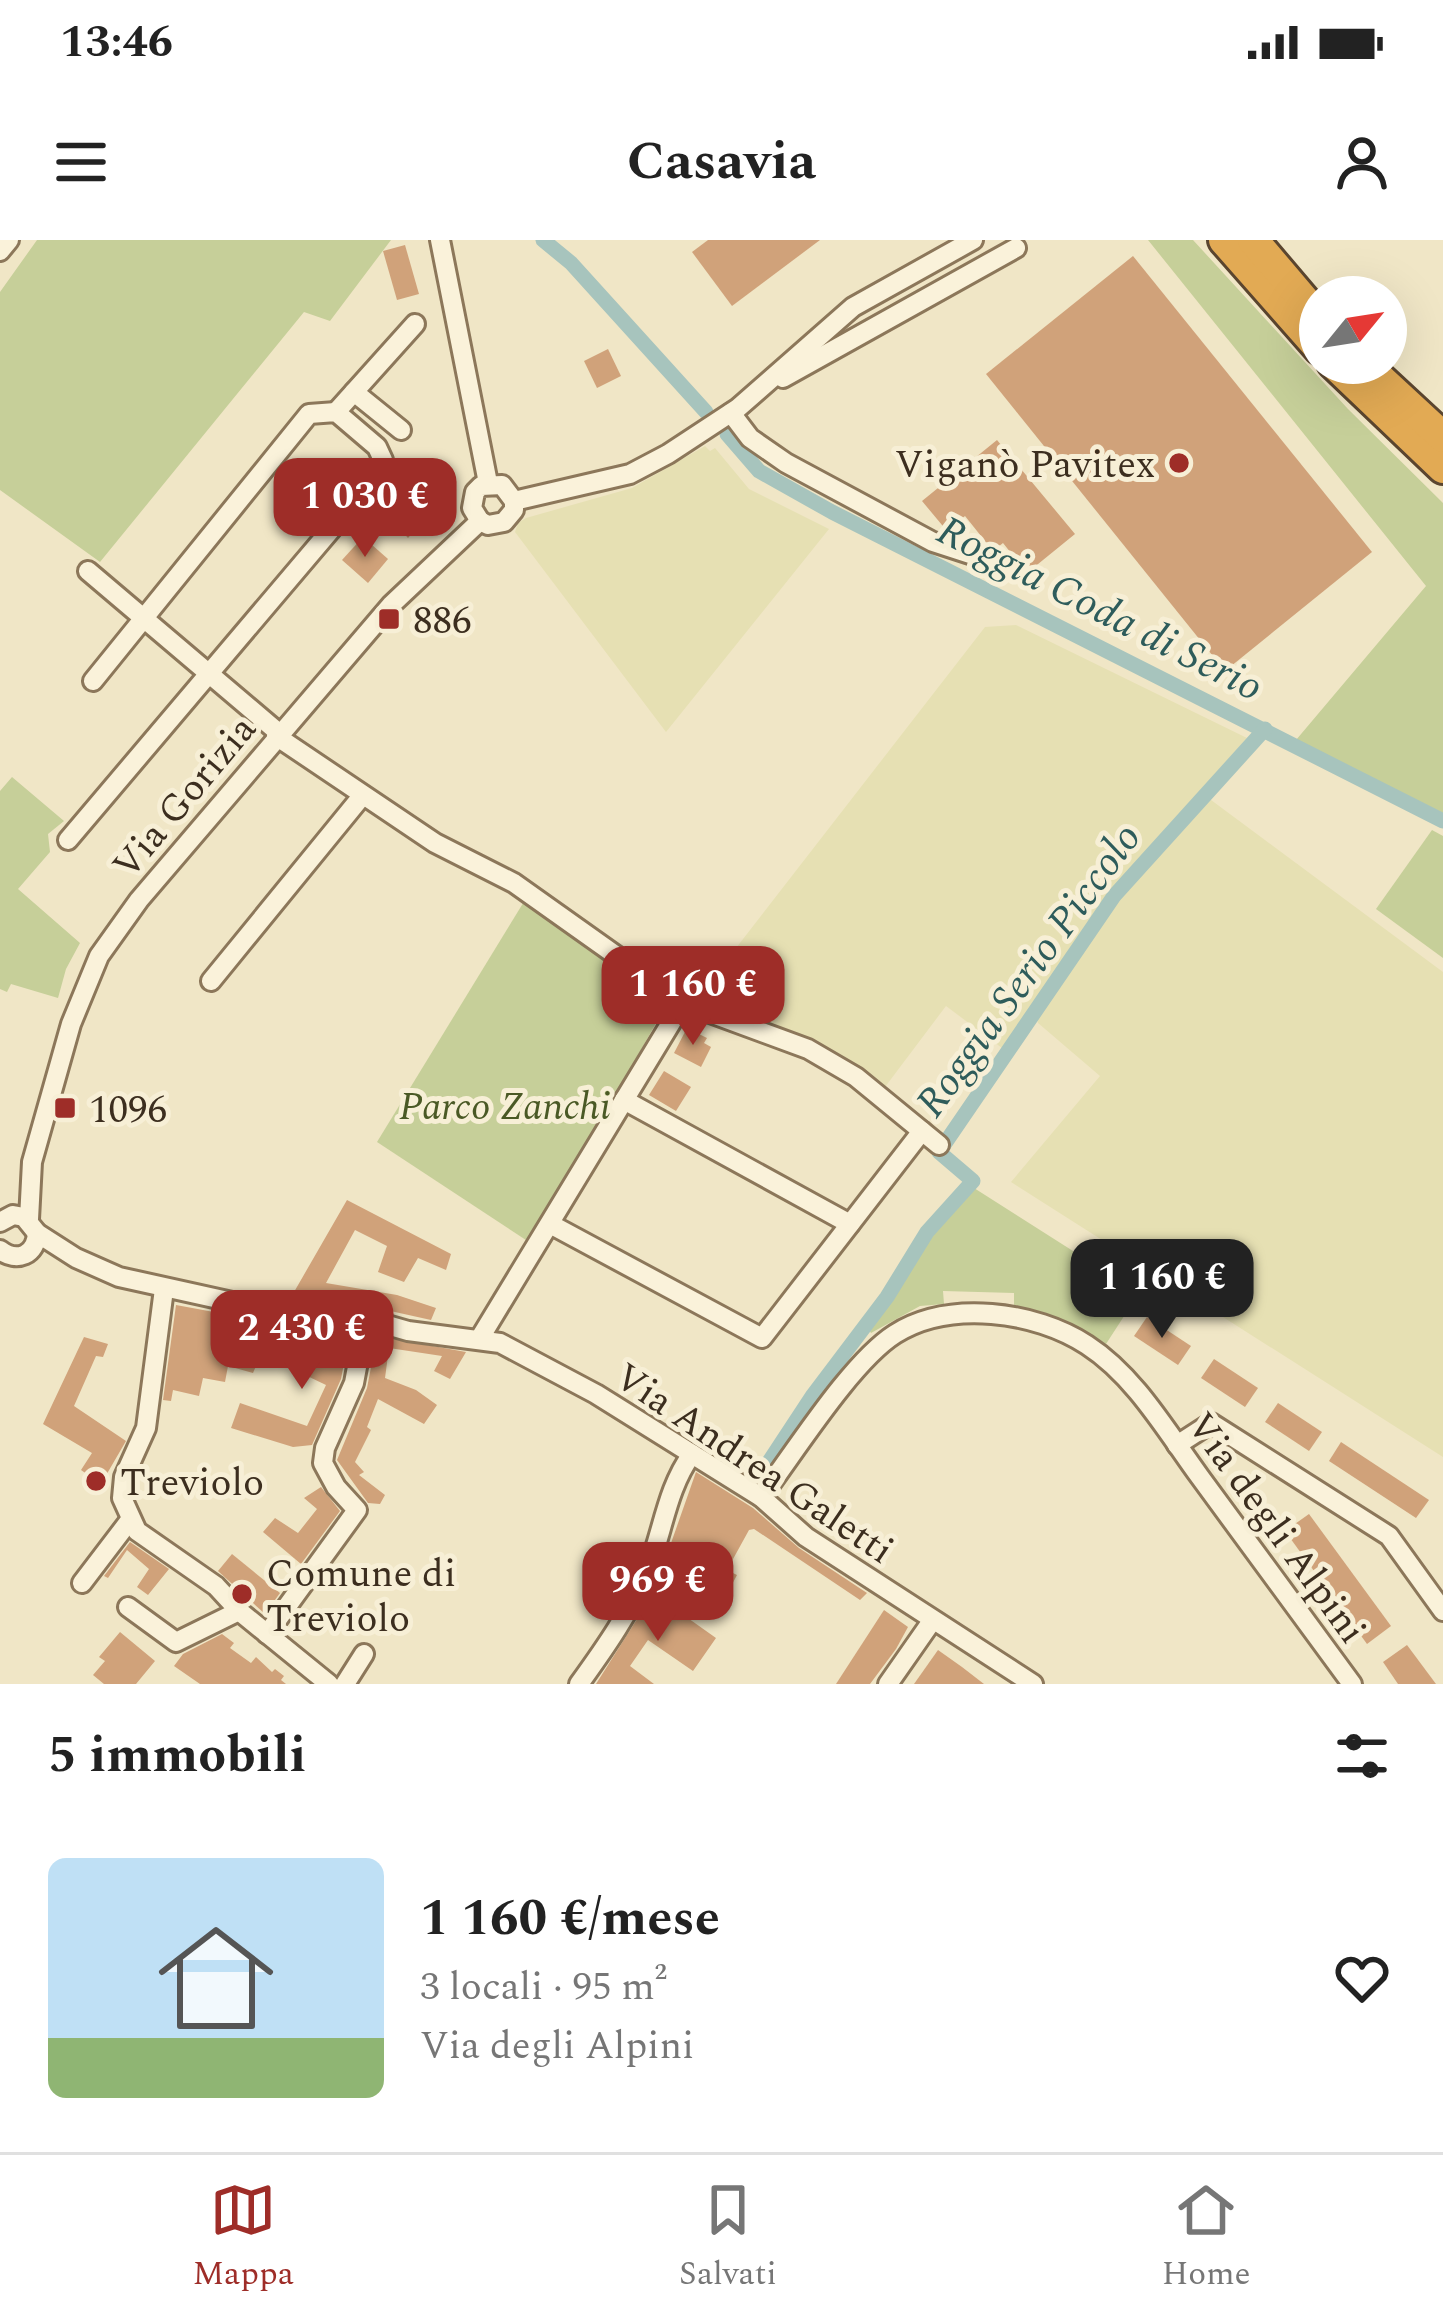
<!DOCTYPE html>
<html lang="it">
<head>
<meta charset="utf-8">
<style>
	:root { --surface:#fff; --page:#f6f6f6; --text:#222; --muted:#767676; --line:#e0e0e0; --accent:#9e2d28 }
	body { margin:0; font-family:Spectral,serif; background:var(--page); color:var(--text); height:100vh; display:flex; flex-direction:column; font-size:45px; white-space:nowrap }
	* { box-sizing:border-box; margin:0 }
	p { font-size:39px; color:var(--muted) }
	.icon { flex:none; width:66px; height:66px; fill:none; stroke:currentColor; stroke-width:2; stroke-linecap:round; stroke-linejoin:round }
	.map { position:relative; height:1444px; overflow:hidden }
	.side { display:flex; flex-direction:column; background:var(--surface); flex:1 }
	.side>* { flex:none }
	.needle { width:78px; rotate:60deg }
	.buttons { position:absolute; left:1299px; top:36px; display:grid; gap:24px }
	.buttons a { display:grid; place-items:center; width:108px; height:108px; border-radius:50%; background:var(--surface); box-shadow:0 12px 48px #0002; font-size:60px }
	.price { position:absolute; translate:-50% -102px; padding:0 27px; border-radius:24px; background:var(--accent); color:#fff; font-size:39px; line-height:78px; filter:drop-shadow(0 3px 6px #0008) }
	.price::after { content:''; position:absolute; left:50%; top:72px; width:36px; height:27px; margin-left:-18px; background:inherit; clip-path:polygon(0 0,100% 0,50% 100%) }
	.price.on { background:#222; color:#fff }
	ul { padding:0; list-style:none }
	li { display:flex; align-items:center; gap:36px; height:300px; padding:0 48px }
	li span { display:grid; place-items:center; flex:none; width:336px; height:240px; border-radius:18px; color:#555 }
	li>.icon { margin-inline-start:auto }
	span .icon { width:144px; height:144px; fill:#fffc; stroke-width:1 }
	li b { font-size:51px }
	h2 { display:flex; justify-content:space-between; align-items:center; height:144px; padding:0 48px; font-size:51px }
	.status { display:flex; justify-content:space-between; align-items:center; height:84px; padding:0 60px; background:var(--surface); direction:ltr }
	.status svg { height:33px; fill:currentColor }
	header { display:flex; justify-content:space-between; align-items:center; height:156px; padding:0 48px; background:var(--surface); font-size:54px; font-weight:700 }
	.dock { display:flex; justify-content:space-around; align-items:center; height:168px; border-top:3px solid var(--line); background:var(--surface); font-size:33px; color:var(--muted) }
	.dock a { display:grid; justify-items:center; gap:6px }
	.dock .on { color:var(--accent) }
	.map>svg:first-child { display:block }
	.farmland { fill:#e6e0b3 }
	.green { fill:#c6cf99 }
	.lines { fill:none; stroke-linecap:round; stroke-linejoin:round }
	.canal { stroke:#a7c4bd; stroke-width:15 }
	.building { fill:#d0a27a }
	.minor-casing { stroke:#8c775a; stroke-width:24 }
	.highway-casing { stroke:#5a452f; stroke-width:36 }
	.minor { stroke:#faf2da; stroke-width:18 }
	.highway { stroke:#e2aa54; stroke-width:30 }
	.poi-dot { fill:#9e2d28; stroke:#f7efd6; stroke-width:4.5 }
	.labels { text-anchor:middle; stroke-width:10; stroke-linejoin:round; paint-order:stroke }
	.poi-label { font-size:39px; fill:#3c2e1f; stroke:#f7efd6; text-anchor:start }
	.street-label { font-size:39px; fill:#3c2e1f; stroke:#f7efd6 }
	.park-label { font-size:39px; font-style:italic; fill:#4a5925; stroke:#f7efd6 }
	.water-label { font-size:42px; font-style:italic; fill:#2e5c5b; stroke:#f7efd6 }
</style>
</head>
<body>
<div class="status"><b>13:46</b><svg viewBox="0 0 49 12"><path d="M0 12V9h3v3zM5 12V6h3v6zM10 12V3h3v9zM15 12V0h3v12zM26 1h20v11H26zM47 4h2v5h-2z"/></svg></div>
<header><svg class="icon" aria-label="menu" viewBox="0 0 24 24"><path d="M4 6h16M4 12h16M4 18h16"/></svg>Casavia<svg class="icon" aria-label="person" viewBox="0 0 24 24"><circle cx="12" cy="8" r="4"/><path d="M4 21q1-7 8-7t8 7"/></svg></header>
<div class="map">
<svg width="1443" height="1444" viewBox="0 0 1443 1444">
	<rect width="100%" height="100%" fill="#f0e6c6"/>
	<g class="farmland">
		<path d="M 705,206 L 710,211 L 715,208 L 749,249 L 829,289 L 666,492 L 515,292 L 518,283 L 526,278 L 632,248 Z"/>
		<path d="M 1016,385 L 1247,498 L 1106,655 L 1002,808 L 946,766 L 882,851 L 857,827 L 818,804 L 698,757 L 985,387 Z"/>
		<path d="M 1207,557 L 1443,732 L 1443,1217 L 1011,942 L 1100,836 L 1038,783 L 1035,775 L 1115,663 Z"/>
	</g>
	<g class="green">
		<path d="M 37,0 L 391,0 L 330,81 L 304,72 L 100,322 L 0,250 L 0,52 Z"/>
		<path d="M 1148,0 L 1193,0 L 1348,169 L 1443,263 L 1443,575 L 1296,500 L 1426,346 Z"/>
		<path d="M 12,537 L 64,581 L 48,594 L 50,612 L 18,649 L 80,703 L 66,729 L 58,758 L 11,744 L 7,752 L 0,749 L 0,551 Z"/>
		<path d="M 1432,590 L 1443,596 L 1443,718 L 1376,669 Z"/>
		<path d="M 525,660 L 669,760 L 532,1004 L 377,902 Z"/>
		<path d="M 974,948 L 1139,1053 L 1106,1104 L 1065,1082 L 1014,1065 L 1014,1053 L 943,1051 L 944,1064 L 920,1066 L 871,1093 L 868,1088 L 929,997 Z"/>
	</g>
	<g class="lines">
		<g class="canal">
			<path d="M 543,0 L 571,23 L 706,172"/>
			<path d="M 727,194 L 759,231 L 832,272 L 1443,581"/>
			<path d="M 753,1246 L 813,1155 L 887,1057 L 927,992 L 973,941 L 939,912 L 1114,656 L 1265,489"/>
		</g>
	</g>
	<g class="building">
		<path d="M 708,0 L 820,0 L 732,66 L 692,12 Z"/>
		<path d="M 405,5 L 419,54 L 397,60 L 383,11 Z"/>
		<path d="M 1133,16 L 1372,312 L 1225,431 L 986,134 Z"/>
		<path d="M 608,109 L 621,136 L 597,148 L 584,121 Z"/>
		<path d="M 997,200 L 1075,294 L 1027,333 L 1003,303 L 993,311 L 965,276 L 947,291 L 922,261 Z"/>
		<path d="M 408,252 L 431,272 L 408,298 L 385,273 L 402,254 Z"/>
		<path d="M 363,297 L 388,319 L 368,343 L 342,320 Z"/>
		<path d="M 687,788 L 707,798 L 704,803 L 711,807 L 701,827 L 674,813 Z"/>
		<path d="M 664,831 L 691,847 L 676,871 L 649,855 Z"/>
		<path d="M 347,960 L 451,1014 L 446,1030 L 418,1018 L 404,1042 L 378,1032 L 387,1006 L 355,990 L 326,1043 L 397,1055 L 436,1068 L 431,1080 L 368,1066 L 290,1059 Z"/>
		<path d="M 176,1065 L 230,1075 L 228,1084 L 261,1094 L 253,1117 L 259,1119 L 253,1133 L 228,1126 L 225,1142 L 203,1138 L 199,1156 L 173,1150 L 171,1161 L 163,1160 Z"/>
		<path d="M 1147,1077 L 1191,1106 L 1178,1125 L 1134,1096 Z"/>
		<path d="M 293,1086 L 350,1091 L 341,1139 L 312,1205 L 293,1207 L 231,1188 L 240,1163 L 307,1186 L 326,1145 L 303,1134 L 316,1100 L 290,1095 Z"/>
		<path d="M 377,1096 L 466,1112 L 450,1139 L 434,1131 L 442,1116 L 389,1108 L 385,1138 L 416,1150 L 437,1165 L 424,1184 L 378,1159 L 367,1187 L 371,1190 L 355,1222 L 364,1232 L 359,1235 L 385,1255 L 380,1264 L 368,1263 L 337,1220 L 367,1148 Z"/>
		<path d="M 84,1097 L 108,1104 L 103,1117 L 96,1116 L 74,1166 L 126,1201 L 101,1244 L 81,1230 L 92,1213 L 43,1184 Z"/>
		<path d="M 1214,1119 L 1258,1148 L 1245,1167 L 1201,1138 Z"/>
		<path d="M 1278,1163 L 1322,1192 L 1309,1211 L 1265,1182 Z"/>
		<path d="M 1341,1202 L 1429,1260 L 1416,1278 L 1329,1221 Z"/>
		<path d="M 696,1232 L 753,1268 L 799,1308 L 867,1353 L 860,1360 L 754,1289 L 749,1290 L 727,1330 L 737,1335 L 729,1350 L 678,1322 L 664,1348 L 657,1343 Z"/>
		<path d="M 321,1247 L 340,1271 L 301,1324 L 263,1292 L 275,1278 L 298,1293 L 317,1269 L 304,1258 Z"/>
		<path d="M 1309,1274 L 1391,1386 L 1367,1404 L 1285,1291 Z"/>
		<path d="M 130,1302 L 169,1329 L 148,1355 L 137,1347 L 149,1329 L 127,1310 L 108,1338 L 104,1336 Z"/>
		<path d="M 232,1314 L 280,1353 L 265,1374 L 218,1331 Z"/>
		<path d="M 668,1364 L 716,1398 L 693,1431 L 648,1400 L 630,1426 L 654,1444 L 596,1444 L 646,1365 L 660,1374 Z"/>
		<path d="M 884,1370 L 908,1387 L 896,1409 L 870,1444 L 836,1444 Z"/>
		<path d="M 120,1392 L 155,1421 L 136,1444 L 104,1444 L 93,1435 L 105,1421 L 99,1417 Z"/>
		<path d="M 222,1394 L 234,1403 L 230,1408 L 251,1423 L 256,1417 L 272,1432 L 275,1429 L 284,1436 L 281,1440 L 286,1444 L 200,1444 L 174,1426 L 183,1414 Z"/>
		<path d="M 1407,1405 L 1436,1444 L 1398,1444 L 1383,1422 Z"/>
		<path d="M 938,1410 L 962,1427 L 984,1444 L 914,1444 Z"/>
	</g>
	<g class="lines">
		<defs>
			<g id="minor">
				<path d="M 440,0 L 488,243"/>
				<path d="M 0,11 L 9,0"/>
				<path d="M 783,138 L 1016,8"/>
				<path d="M 354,152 L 401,190"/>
				<path d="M 336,172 L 415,84"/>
				<path d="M 731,173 L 750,198 L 786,223 L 933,302 L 973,315 L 993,327"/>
				<path d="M 514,261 L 630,234 L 668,214 L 738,168 L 853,67 L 973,0"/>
				<path d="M 480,281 L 472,268 L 475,252 L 481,246 L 502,245 L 514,261"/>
				<path d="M 480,281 L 488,285 L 504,282 L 514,270 L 514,261"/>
				<path d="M 88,331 L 279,493"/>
				<path d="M 276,496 L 435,603 L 514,643 L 683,763 L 808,809 L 856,837 L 939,905"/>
				<path d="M 68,600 L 379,233 L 383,220 L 377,207 L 336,172 L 309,174 L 93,441"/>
				<path d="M 211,741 L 362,556"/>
				<path d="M 624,860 L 850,984"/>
				<path d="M 29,979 L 32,922 L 71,784 L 99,716 L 139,660 L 391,365 L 480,281"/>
				<path d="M 0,982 L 13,975 L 24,977 L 37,993 L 76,1018 L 119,1037 L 273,1071 L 366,1079 L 408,1091 L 500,1103 L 596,1154 L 761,1257 L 806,1297 L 1033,1444"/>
				<path d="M 550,984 L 762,1098 L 922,891"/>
				<path d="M 0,1010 C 17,1023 36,1015 37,993"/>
				<path d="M 164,1049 L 146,1188 L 124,1237 L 122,1258 L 137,1291 L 216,1346 L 239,1371 L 329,1444"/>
				<path d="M 480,1098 L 683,763"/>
				<path d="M 1177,1205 L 1211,1183 L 1389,1296 L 1443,1371"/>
				<path d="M 761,1257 C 795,1212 851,1122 895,1094 C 949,1060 1035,1071 1087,1105 C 1135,1136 1167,1192 1200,1237 C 1251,1306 1302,1375 1352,1444"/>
				<path d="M 82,1343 L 130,1280"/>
				<path d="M 128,1367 L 176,1402 L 239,1371"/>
				<path d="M 267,1394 L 357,1270 L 336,1247 L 323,1223 L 325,1208 L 354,1143 L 366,1079"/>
				<path d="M 345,1444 L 364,1414"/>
				<path d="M 579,1444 C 605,1408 631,1371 648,1329 C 663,1291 667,1248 692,1214"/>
				<path d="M 888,1444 L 932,1381"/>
			</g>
			<g id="highway">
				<path d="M 1224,0 L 1320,109"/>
				<path d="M 1253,0 L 1320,79"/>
				<path d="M 1333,123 L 1443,228"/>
				<path d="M 1363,123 L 1443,197"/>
			</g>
		</defs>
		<use href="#minor" class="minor-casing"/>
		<use href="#highway" class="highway-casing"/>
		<use href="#minor" class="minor"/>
		<use href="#highway" class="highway"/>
	</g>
	<g class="poi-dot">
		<circle cx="1179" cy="223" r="12"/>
		<rect x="377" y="367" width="24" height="24" rx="6"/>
		<rect x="53" y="856" width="24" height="24" rx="6"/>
		<circle cx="96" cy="1241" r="12"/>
		<circle cx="242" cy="1354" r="12"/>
	</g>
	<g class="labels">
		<g class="poi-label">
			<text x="1155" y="237" text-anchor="end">Viganò Pavitex</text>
			<text x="413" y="393">886</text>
			<text x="89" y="882">1096</text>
			<text x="120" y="1255">Treviolo</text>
			<text x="266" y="1346">Comune di<tspan x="266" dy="45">Treviolo</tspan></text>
		</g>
		<g class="street-label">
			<text transform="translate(183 556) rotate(-50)" y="14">Via Gorizia</text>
			<text transform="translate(755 1222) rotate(34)" y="14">Via Andrea Galetti</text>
			<text transform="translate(1278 1287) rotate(54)" y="14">Via degli Alpini</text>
		</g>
		<g class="park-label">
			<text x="505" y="879">Parco Zanchi</text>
		</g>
		<g class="water-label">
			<text transform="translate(1101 367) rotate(27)" y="15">Roggia Coda di Serio</text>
			<text transform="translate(1027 729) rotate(-54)" y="15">Roggia Serio Piccolo</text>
		</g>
	</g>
</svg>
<div class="buttons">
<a><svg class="needle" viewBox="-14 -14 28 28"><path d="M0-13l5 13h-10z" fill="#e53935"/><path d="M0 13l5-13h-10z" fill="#767676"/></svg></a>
</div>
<b class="price" style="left:365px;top:320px">1 030 €</b>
<b class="price" style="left:693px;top:808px">1 160 €</b>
<b class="price on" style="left:1162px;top:1101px">1 160 €</b>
<b class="price" style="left:302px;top:1152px">2 430 €</b>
<b class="price" style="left:658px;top:1404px">969 €</b>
</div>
<section class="side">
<h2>5 immobili<svg class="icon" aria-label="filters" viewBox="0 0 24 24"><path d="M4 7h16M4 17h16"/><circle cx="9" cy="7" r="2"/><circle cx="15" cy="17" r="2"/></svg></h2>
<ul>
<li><span style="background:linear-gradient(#bfe0f5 75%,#8fb573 0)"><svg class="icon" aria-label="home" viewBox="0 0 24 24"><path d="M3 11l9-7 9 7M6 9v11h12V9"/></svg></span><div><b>1 160 €/mese</b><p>3 locali · 95 m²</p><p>Via degli Alpini</p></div><svg class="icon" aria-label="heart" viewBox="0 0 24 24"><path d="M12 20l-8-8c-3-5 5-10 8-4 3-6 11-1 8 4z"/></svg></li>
</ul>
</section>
<nav class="dock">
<a class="on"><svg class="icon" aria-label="map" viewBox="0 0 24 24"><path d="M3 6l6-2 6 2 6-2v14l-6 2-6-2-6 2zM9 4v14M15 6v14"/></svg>Mappa</a>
<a><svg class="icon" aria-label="saved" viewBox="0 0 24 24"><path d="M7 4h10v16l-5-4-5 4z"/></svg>Salvati</a>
<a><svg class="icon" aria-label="home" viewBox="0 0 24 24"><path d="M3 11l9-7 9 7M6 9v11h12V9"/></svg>Home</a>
</nav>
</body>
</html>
